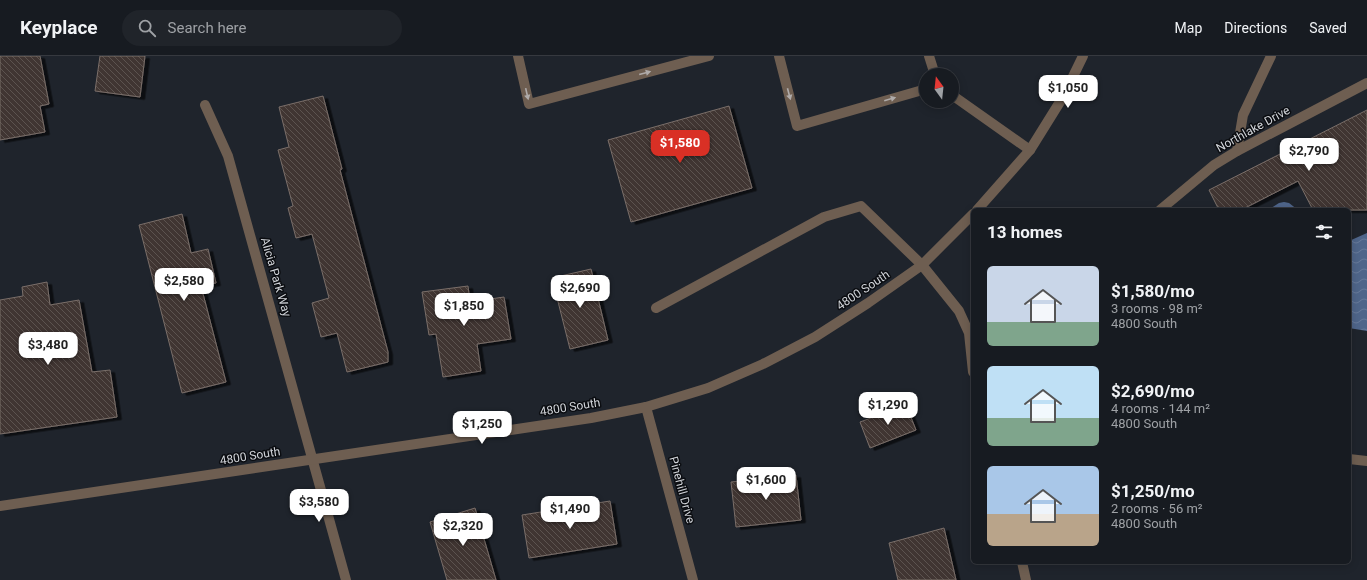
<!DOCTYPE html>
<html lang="en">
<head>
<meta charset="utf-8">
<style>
	:root { --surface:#171b21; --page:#20242a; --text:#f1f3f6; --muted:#9ea1a5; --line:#36393f; --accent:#d93025 }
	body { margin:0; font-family:Roboto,sans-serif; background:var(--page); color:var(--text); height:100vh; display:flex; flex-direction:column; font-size:15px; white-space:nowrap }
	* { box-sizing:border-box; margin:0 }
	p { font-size:13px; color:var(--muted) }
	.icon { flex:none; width:22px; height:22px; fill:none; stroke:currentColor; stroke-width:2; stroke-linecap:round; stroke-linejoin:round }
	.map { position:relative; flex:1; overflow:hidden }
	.sheet { position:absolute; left:971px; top:152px; width:380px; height:356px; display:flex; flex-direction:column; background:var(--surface); border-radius:6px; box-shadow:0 2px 10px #0003,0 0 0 1px var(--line) }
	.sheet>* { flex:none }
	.needle { width:26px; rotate:345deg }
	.controls { position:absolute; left:919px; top:12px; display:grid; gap:8px }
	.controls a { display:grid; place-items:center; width:40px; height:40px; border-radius:50%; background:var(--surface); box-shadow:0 2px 10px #0003,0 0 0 1px var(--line); font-size:20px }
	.price { position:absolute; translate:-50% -34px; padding:0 9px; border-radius:8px; background:#fff; color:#222; font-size:13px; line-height:26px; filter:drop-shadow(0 1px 2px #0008) }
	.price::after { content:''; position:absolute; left:50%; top:24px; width:12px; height:9px; margin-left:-6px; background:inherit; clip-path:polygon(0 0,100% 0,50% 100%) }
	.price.active { background:var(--accent); color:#fff }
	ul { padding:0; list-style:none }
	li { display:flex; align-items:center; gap:12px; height:100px; padding:0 16px }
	li span { display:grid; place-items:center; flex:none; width:112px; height:80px; border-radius:6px; color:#555 }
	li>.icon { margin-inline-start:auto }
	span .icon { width:48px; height:48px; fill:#fffc; stroke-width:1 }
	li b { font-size:17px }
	h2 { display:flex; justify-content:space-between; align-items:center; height:48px; padding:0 16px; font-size:17px }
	header { display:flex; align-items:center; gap:24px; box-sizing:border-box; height:56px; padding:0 20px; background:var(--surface); border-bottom:1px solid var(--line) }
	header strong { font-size:19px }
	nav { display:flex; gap:22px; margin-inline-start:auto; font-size:14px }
	.search { width:280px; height:36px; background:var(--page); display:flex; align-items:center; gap:10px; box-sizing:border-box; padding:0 14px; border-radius:22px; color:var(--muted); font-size:15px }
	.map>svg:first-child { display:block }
	.water { fill:url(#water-waves) }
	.building { fill:url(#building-back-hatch); stroke:#7a6e69; filter:url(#shadow) }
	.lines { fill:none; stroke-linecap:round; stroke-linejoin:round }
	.service { stroke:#6e5e51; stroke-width:10 }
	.minor { stroke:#6e5e51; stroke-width:10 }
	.tertiary { stroke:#6e5e51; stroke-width:10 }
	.oneway { fill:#afabaa }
	.labels { text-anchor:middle; stroke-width:3; stroke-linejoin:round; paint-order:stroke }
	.street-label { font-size:12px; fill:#d2d5da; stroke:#0b0d11 }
</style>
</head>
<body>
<header>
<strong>Keyplace</strong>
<div class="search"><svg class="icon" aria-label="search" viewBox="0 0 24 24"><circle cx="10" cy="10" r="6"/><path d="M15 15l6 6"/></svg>Search here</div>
<nav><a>Map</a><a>Directions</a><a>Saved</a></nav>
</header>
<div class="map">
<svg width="1367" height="524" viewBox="0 0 1367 524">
	<defs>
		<pattern id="water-waves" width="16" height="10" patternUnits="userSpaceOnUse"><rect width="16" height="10" fill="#4f658a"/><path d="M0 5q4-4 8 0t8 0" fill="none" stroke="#677a9a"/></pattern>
		<pattern id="building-back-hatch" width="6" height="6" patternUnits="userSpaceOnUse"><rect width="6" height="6" fill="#403632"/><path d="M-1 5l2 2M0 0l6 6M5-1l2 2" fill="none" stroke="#5b524f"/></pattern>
		<filter id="shadow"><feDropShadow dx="4.5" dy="2.5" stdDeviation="0" flood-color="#0009"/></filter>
	</defs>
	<rect width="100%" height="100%" fill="#1f242c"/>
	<g class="water">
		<path d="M 1284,146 L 1289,147 L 1298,154 L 1268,154 L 1279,147 Z"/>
		<path d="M 1367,177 L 1367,275 L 1349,272 L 1349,185 Z"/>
	</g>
	<g class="building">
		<path d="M 0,0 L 40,0 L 49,48 L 40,50 L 45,76 L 0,84 Z"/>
		<path d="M 100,0 L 145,0 L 140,41 L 95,35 Z"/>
		<path d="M 323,40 L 342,113 L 340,114 L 388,296 L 388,306 L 347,316 L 337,277 L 321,281 L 312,247 L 329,242 L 312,178 L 296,182 L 288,152 L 293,150 L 278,94 L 289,91 L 279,51 Z"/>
		<path d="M 729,50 L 752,132 L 631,166 L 608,84 Z"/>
		<path d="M 1367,54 L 1367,154 L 1313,154 L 1298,125 L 1241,154 L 1219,154 L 1209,134 Z"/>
		<path d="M 182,158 L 191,197 L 208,193 L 216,227 L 201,230 L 226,326 L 182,337 L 139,169 Z"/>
		<path d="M 591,213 L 608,284 L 570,293 L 552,222 Z"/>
		<path d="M 47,226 L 50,249 L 79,244 L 92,316 L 110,314 L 117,361 L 0,378 L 0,244 L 23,240 L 22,231 Z"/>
		<path d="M 468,230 L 470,246 L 504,241 L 511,283 L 477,288 L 481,315 L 443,321 L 436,278 L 429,279 L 422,236 Z"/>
		<path d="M 906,349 L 916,374 L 870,392 L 860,366 Z"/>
		<path d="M 796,419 L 801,464 L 736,471 L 731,426 Z"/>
		<path d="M 610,445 L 617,488 L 529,502 L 522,459 Z"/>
		<path d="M 475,452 L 496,524 L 447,524 L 430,466 Z"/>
		<path d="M 944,472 L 956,524 L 898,524 L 889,487 Z"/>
	</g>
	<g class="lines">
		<g class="service">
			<path d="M 518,0 L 529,48 L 709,0"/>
			<path d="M 779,0 L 797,70 L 926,33"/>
			<path d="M 929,0 L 935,19"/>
			<path d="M 952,39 L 1030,94"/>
			<path d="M 1237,95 L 1243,59 L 1271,0"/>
			<path d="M 656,252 L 824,161 L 861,150 L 922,209"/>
		</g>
		<g class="minor">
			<path d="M 205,49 L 228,100 L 346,524"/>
			<path d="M 1160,154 L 1214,109 L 1237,95 L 1367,27"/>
			<path d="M 922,209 L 959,255 L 969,277 L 973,316"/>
			<path d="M 646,351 L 693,524"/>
			<path d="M 1349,403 L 1367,405"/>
			<path d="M 1022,506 L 1026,524"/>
		</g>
		<g class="tertiary">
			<path d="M 977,154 L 1030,94 L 1063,41 L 1083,0"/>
			<path d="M 0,450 L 591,362 L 646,351 L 708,332 L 763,308 L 815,281 L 868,247 L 922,209 L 973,158"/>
		</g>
	</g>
	<defs><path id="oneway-solid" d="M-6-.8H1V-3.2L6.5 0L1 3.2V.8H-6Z"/></defs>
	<g class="oneway">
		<use href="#oneway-solid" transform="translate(645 17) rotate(-15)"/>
		<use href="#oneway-solid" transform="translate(527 38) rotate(77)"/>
		<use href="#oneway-solid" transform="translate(789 38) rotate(75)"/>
		<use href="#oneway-solid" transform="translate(890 43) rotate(-16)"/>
	</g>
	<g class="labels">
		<g class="street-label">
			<text transform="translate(1253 73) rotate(-29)" y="4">Northlake Drive</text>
			<text transform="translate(276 221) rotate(74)" y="4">Alicia Park Way</text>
			<text transform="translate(863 234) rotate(-34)" y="4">4800 South</text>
			<text transform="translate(570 351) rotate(-9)" y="4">4800 South</text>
			<text transform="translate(250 400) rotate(-9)" y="4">4800 South</text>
			<text transform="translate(682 434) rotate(75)" y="4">Pinehill Drive</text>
		</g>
	</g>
</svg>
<div class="controls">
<a><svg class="needle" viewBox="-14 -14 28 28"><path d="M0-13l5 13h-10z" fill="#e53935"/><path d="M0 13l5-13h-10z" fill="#9ea1a5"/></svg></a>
</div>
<b class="price" style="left:1068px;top:53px">$1,050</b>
<b class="price active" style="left:680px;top:108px">$1,580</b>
<b class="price" style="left:1309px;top:116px">$2,790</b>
<b class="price" style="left:184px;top:246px">$2,580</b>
<b class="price" style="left:580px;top:253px">$2,690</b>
<b class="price" style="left:464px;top:271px">$1,850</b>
<b class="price" style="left:48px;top:310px">$3,480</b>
<b class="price" style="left:888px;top:370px">$1,290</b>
<b class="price" style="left:482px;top:389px">$1,250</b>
<b class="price" style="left:766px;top:445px">$1,600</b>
<b class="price" style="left:319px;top:467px">$3,580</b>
<b class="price" style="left:570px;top:474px">$1,490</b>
<b class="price" style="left:463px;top:491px">$2,320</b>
<section class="sheet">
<h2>13 homes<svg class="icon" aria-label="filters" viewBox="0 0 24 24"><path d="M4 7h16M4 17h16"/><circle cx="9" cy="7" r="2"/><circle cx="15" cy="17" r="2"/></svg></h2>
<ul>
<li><span style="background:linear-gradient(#c9d6e8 70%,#7fa58c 0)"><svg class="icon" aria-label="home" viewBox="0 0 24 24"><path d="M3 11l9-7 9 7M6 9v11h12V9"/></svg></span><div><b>$1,580/mo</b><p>3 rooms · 98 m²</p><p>4800 South</p></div></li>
<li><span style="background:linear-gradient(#bfe0f5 65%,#7fa58c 0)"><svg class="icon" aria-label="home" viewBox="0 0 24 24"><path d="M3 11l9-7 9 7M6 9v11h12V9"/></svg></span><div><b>$2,690/mo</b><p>4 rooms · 144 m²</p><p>4800 South</p></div></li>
<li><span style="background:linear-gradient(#a9c7e8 60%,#b9a48a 0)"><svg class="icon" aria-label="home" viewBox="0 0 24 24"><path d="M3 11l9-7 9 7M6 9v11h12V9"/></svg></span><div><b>$1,250/mo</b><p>2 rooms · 56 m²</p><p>4800 South</p></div></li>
</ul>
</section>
</div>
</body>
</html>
